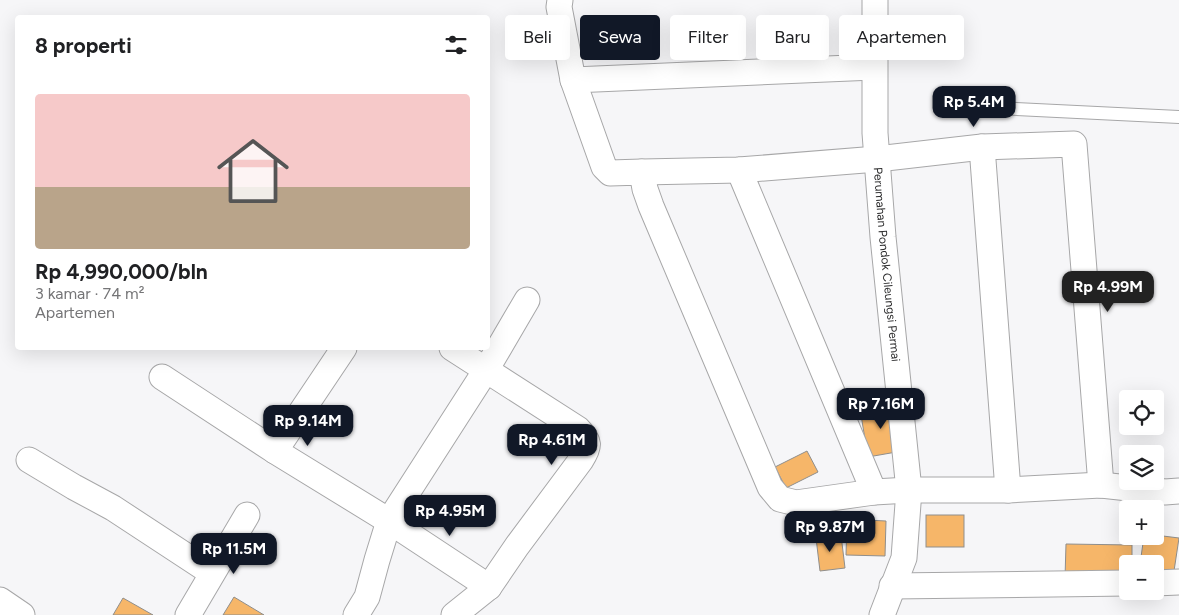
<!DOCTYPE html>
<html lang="id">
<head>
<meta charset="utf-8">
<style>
	:root { --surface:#fff; --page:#f6f6f6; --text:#202124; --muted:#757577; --line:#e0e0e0; --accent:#111827 }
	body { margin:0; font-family:Figtree,sans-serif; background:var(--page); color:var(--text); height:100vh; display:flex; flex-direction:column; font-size:19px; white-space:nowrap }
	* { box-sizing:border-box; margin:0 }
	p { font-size:16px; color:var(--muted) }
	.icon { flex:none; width:28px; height:28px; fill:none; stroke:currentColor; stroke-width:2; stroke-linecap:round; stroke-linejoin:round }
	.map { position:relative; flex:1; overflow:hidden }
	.panel { position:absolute; left:15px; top:15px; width:475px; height:335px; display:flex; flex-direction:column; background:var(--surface); border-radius:5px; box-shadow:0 5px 20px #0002 }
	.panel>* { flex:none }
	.banner { position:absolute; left:505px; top:15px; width:475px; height:45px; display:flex; gap:10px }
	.tools { position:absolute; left:1119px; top:390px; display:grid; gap:10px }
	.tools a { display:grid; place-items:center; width:45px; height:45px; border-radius:5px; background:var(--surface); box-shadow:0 5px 20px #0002; font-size:25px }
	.price { position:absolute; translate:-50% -42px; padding:0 11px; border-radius:10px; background:var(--accent); color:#fff; font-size:16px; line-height:32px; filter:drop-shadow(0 1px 2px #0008) }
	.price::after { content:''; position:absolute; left:50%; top:30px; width:15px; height:11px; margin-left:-8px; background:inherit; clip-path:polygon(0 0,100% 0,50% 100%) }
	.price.current { background:#222; color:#fff }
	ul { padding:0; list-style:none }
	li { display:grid; align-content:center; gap:10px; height:265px; padding:0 20px }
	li+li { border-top:1px solid var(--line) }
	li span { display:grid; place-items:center; height:155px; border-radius:5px; color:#555 }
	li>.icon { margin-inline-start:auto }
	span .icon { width:90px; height:90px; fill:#fffc; stroke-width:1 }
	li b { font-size:21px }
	h2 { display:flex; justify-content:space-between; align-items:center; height:60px; padding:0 20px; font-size:21px }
	.chip { padding:0 18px; border-radius:5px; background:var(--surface); box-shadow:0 5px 20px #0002; font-size:18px; line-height:45px }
	.chip.current { background:var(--accent); color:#fff }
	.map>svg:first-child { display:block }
	.building { fill:#f6b669; stroke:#8f8e8c }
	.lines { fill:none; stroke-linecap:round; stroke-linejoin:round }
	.lane-casing { stroke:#a7a7a8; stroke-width:14 }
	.street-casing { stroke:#a7a7a8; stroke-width:27 }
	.lane { stroke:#fff; stroke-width:12 }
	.street { stroke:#fff; stroke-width:25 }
	.labels { text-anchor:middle; stroke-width:5; stroke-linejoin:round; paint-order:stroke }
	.street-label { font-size:12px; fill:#2c2c2d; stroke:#f6f6f8 }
</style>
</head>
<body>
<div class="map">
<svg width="1179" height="615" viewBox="0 0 1179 615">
	<rect width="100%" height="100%" fill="#f6f6f8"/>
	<g class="building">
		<path d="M 894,404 L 902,451 L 868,457 L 860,409 Z"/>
		<path d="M 807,451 L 818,472 L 786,488 L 775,467 Z"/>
		<rect x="926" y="515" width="38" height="32"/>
		<path d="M 847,519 L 886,521 L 885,556 L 846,555 Z"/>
		<path d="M 841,535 L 845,568 L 820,571 L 816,538 Z"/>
		<path d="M 1155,535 L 1179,538 L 1174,571 L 1155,569 L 1155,564 L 1140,564 L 1144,536 L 1155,536 Z"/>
		<path d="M 1066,544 L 1132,545 L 1132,564 L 1128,564 L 1128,579 L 1065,578 Z"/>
		<path d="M 234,597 L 264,615 L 223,615 Z"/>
		<path d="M 123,598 L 153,615 L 113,615 Z"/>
	</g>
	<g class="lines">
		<defs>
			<path id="lane" d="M 958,106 L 1179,117"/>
			<g id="street">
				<path d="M 560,0 L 559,7 L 573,80 L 604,167 L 610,173 L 642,172 L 645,189 L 651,206 L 770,487 L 780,499 L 796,503 L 874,492 L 909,490 L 1008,490 L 1101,485 L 1165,492 L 1179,491"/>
				<path id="s1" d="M 875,0 L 875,133 L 883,237 L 909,490 L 904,558 L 882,615"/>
				<path d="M 573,80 L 874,67"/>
				<path d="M 982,147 L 1008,490"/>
				<path d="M 739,170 L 874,492"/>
				<path d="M 642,172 L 739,170 L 877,159 L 982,147 L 1074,144 L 1101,485"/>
				<path d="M 344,348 L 275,451 L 389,521 L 489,587"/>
				<path d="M 452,348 L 578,429 C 590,441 590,446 581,460 L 517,546 L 489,587 L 454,615"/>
				<path d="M 162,377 L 275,451"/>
				<path d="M 29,460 L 74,487 L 113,508 L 212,573"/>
				<path d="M 1155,583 L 1179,582"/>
				<path d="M 892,586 L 1128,583"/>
				<path d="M 0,600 L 22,615"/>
				<path d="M 188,615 L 247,515"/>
				<path d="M 356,615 L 367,597 L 377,560 L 389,521 L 486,370 L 527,300"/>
			</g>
		</defs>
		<use href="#lane" class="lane-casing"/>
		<use href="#street" class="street-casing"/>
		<use href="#lane" class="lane"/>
		<use href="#street" class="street"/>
	</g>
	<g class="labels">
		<g class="street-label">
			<text dy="4" stroke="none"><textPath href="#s1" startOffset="265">Perumahan Pondok Cileungsi Permai</textPath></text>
		</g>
	</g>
</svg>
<div class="tools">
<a><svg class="icon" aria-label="locate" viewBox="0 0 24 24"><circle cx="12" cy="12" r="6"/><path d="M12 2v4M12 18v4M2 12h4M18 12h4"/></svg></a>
<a><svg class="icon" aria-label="layers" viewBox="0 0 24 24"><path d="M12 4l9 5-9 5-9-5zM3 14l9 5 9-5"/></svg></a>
<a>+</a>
<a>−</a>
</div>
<b class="price" style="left:974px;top:128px">Rp 5.4M</b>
<b class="price current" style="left:1108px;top:313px">Rp 4.99M</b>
<b class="price" style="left:881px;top:430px">Rp 7.16M</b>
<b class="price" style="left:308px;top:447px">Rp 9.14M</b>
<b class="price" style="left:552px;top:466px">Rp 4.61M</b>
<b class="price" style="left:450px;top:537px">Rp 4.95M</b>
<b class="price" style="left:830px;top:553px">Rp 9.87M</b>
<b class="price" style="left:234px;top:575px">Rp 11.5M</b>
<div class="banner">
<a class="chip">Beli</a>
<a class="chip current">Sewa</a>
<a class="chip">Filter</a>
<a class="chip">Baru</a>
<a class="chip">Apartemen</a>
</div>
<section class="panel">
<h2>8 properti<svg class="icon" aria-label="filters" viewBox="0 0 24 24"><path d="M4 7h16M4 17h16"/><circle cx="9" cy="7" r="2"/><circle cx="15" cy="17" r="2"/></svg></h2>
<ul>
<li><span style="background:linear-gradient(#f6c9c9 60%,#b9a48a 0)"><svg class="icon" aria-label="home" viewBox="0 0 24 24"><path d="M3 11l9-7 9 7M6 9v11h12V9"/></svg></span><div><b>Rp 4,990,000/bln</b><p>3 kamar · 74 m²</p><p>Apartemen</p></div></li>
</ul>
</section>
</div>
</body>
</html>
